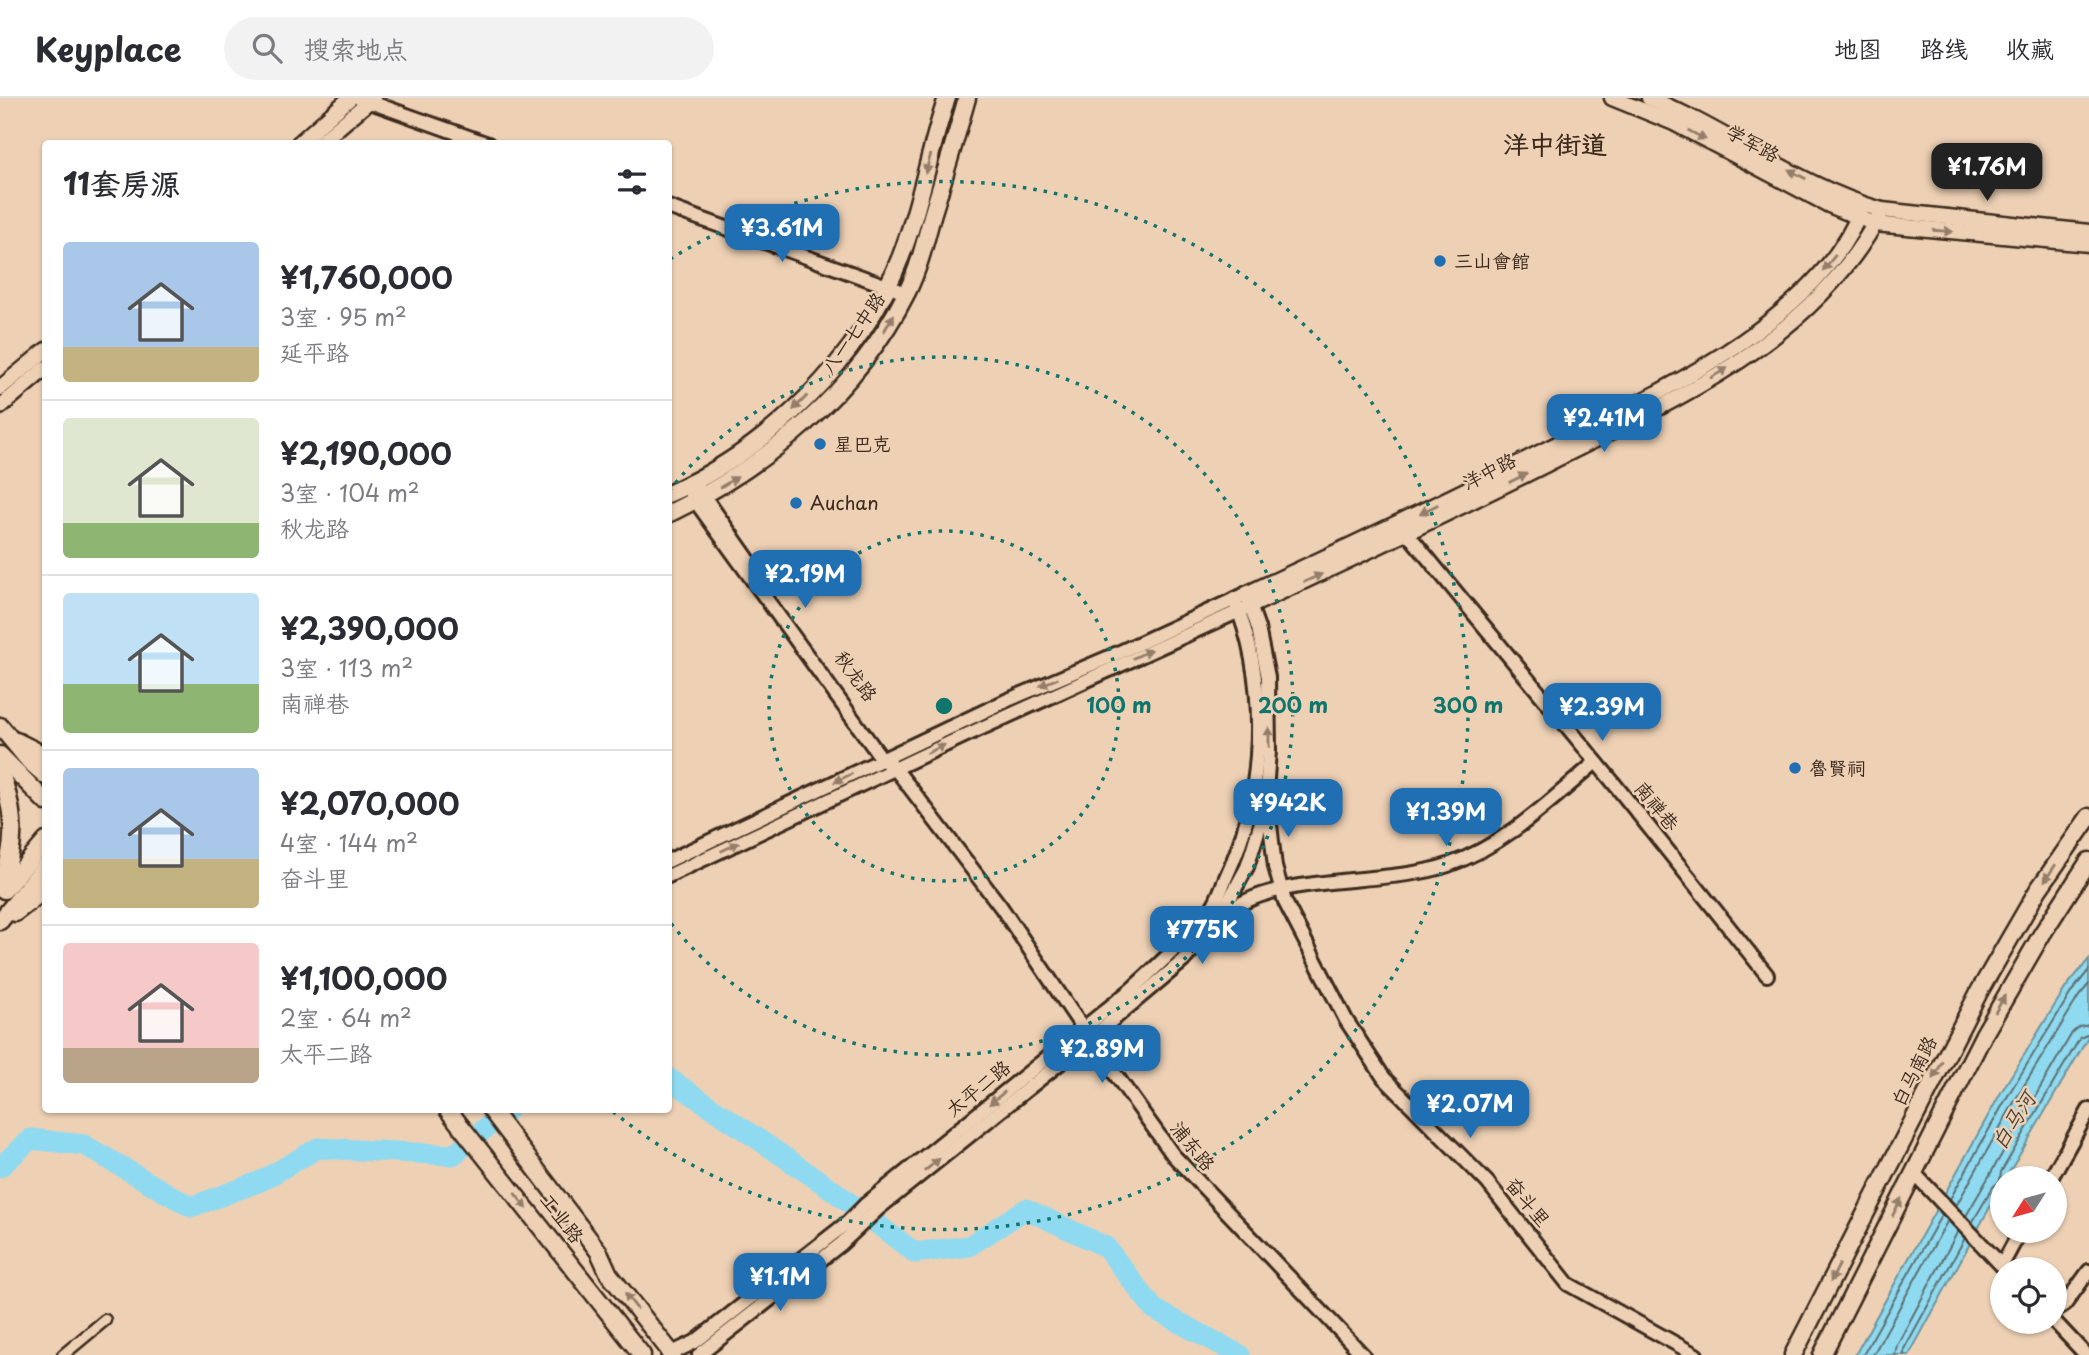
<!DOCTYPE html>
<html lang="zh">
<head>
<meta charset="utf-8">
<style>
	:root { --surface:#fff; --page:#f2f2f3; --text:#2b2b33; --muted:#7c7c81; --line:#e1e1e2; --accent:#1f6fb2 }
	body { margin:0; font-family:"Playpen Sans","LXGW WenKai TC",sans-serif; background:var(--page); color:var(--text); height:100vh; display:flex; flex-direction:column; font-size:26px; white-space:nowrap }
	* { box-sizing:border-box; margin:0 }
	p { font-size:23px; color:var(--muted) }
	.icon { flex:none; width:38px; height:38px; fill:none; stroke:currentColor; stroke-width:2; stroke-linecap:round; stroke-linejoin:round }
	.map { position:relative; flex:1; overflow:hidden }
	.side { position:absolute; left:42px; top:42px; width:630px; height:973px; display:flex; flex-direction:column; background:var(--surface); border-radius:7px; box-shadow:0 2px 5px #0004 }
	.side>* { flex:none }
	.needle { width:46px; rotate:233deg }
	.fabs { position:absolute; left:1990px; top:1068px; display:grid; gap:14px }
	.fabs a { display:grid; place-items:center; width:77px; height:77px; border-radius:50%; background:var(--surface); box-shadow:0 2px 5px #0004; font-size:35px }
	.price { position:absolute; translate:-50% -60px; padding:0 16px; border-radius:14px; background:var(--accent); color:#fff; font-size:23px; line-height:46px; filter:drop-shadow(0 2px 4px #0008) }
	.price::after { content:''; position:absolute; left:50%; top:42px; width:21px; height:16px; margin-left:-10px; background:inherit; clip-path:polygon(0 0,100% 0,50% 100%) }
	.price.active { background:#222; color:#fff }
	ul { padding:0; list-style:none }
	li { display:flex; align-items:center; gap:21px; height:175px; padding:0 21px }
	li+li { border-top:2px solid var(--line) }
	li span { display:grid; place-items:center; flex:none; width:196px; height:140px; border-radius:7px; color:#555 }
	li>.icon { margin-inline-start:auto }
	span .icon { width:84px; height:84px; fill:#fffc; stroke-width:1 }
	li b { font-size:30px }
	h2 { display:flex; justify-content:space-between; align-items:center; height:84px; padding:0 21px; font-size:30px }
	header { display:flex; align-items:center; gap:42px; box-sizing:border-box; height:98px; padding:0 35px; background:var(--surface); border-bottom:2px solid var(--line) }
	header strong { font-size:33px }
	nav { display:flex; gap:38px; margin-inline-start:auto; font-size:24px }
	.search { width:490px; height:63px; background:var(--page); display:flex; align-items:center; gap:18px; box-sizing:border-box; padding:0 24px; border-radius:38px; color:var(--muted); font-size:26px }
	.map>svg:first-child { display:block }
	.water { fill:#8fdaf0; stroke:#6d949c; stroke-width:2 }
	.lines { fill:none; stroke-linecap:round; stroke-linejoin:round }
	.shore { stroke:#5d7072; stroke-width:2 }
	.river { stroke:#8fdaf0; stroke-width:21 }
	.minor-casing { stroke:#3b2a1e; stroke-width:15 }
	.tertiary-casing { stroke:#3b2a1e; stroke-width:18 }
	.secondary-casing { stroke:#3b2a1e; stroke-width:19 }
	.primary-casing { stroke:#3b2a1e; stroke-width:21 }
	.minor { stroke:#eed1b5; stroke-width:10 }
	.tertiary { stroke:#eed1b5; stroke-width:12 }
	.secondary { stroke:#eed1b5; stroke-width:14 }
	.primary { stroke:#eed1b5; stroke-width:16 }
	.oneway { fill:#947e6a }
	.ring { fill:none; stroke:#0f766e; stroke-width:3.5; stroke-dasharray:3.5 7 }
	.poi-dot { fill:#1f6fb2; stroke:#eed1b5; stroke-width:2.5 }
	.labels { text-anchor:middle; stroke-width:5; stroke-linejoin:round; paint-order:stroke }
	.street-label { font-size:19px; fill:#3b2a1e; stroke:#eed1b5 }
	.poi-label { font-size:19px; fill:#3b2a1e; stroke:#eed1b5; text-anchor:start }
	.water-label { font-size:21px; font-style:italic; fill:#48443e; stroke:#eed1b5 }
	.district-label { font-size:26px; font-weight:bold; fill:#3b2a1e; stroke:#eed1b5 }
	.centre { fill:#0f766e; stroke:#eed1b5; stroke-width:3.5 }
	.ring-label { font-size:21px; text-anchor:middle; font-weight:bold; fill:#0f766e; stroke:#eed1b5; stroke-width:5; stroke-linejoin:round; paint-order:stroke }
</style>
</head>
<body>
<header>
<strong>Keyplace</strong>
<div class="search"><svg class="icon" aria-label="search" viewBox="0 0 24 24"><circle cx="10" cy="10" r="6"/><path d="M15 15l6 6"/></svg>搜索地点</div>
<nav><a>地图</a><a>路线</a><a>收藏</a></nav>
</header>
<div class="map">
<svg width="2089" height="1257" viewBox="0 0 2089 1257">
	<rect width="100%" height="100%" fill="#eed1b5"/>
	<filter id="ink" filterUnits="userSpaceOnUse"><feTurbulence type="fractalNoise" baseFrequency=".0143" numOctaves="2"/><feDisplacementMap in="SourceGraphic" scale="14" xChannelSelector="R" yChannelSelector="G"/><feConvolveMatrix kernelMatrix="1 2 1 2 8 2 1 2 1" color-interpolation-filters="sRGB"/></filter>
	<g filter="url(#ink)">
		<path class="water" d="M 2089,861 L 2089,938 L 2006,1080 L 2002,1080 L 2002,1087 L 1909,1257 L 1855,1257 L 2003,991 L 2066,889 Z"/>
		<g class="lines">
			<g class="shore">
				<path d="M 1950,1101 L 2010,994 L 2072,893 L 2089,872"/>
				<path d="M 1956,1108 L 2017,999 L 2079,898 L 2089,886"/>
				<path d="M 1966,1118 L 2072,935 L 2079,929 L 2089,927"/>
				<path d="M 1972,1125 L 1993,1089 L 2000,1083 L 2001,1074 L 2080,940 L 2089,936"/>
				<path d="M 1863,1257 L 1942,1116"/>
				<path d="M 1873,1257 L 1948,1122"/>
				<path d="M 1895,1257 L 1897,1247 L 1958,1133"/>
				<path d="M 1904,1257 L 1904,1251 L 1965,1140"/>
			</g>
			<g class="river">
				<path d="M 668,980 L 834,1093 L 915,1155 L 969,1148 L 1026,1111 L 1106,1149 L 1154,1211 L 1240,1257"/>
				<path d="M 0,1069 L 31,1041 L 84,1047 L 191,1109 L 261,1083 L 318,1050 L 453,1057 L 508,1012"/>
			</g>
			<defs>
				<path id="minor" d="M 63,1257 L 105,1222"/>
				<g id="tertiary">
					<path d="M 359,0 L 488,46"/>
					<path d="M 668,109 L 906,195"/>
					<path d="M 699,391 L 753,468"/>
					<path d="M 691,397 L 882,661 L 896,672 L 908,687 L 1001,809 L 1090,941 L 1173,1057 L 1363,1257"/>
					<path d="M 1408,436 L 1612,683 L 1767,877"/>
					<path d="M 1268,709 L 1275,769 L 1285,804 L 1346,922 L 1384,980 L 1487,1084 L 1568,1186 L 1696,1257"/>
					<path d="M 668,763 L 1008,602 L 1107,560 L 1246,496 L 1258,530 L 1268,579 L 1269,653 L 1266,694 L 1261,724 L 1247,769 L 1216,826 L 1183,863 L 1090,941 L 879,1110 L 841,1146 L 699,1257"/>
					<path d="M 668,778 L 964,638 L 1246,510"/>
					<path d="M 1222,819 C 1271,773 1385,789 1448,767 C 1506,747 1551,702 1596,664"/>
					<path d="M 1914,1075 L 2005,1171"/>
					<path d="M 2051,1080 L 2089,1012"/>
					<path d="M 2002,1167 L 2021,1132"/>
					<path d="M 2054,1213 L 2065,1206 L 2089,1173"/>
					<path d="M 2054,1223 L 2086,1257"/>
					<path d="M 668,1257 L 695,1244 L 847,1125 L 865,1107 L 1132,891 C 1159,866 1188,840 1211,811 C 1218,802 1222,788 1227,777 C 1265,695 1269,585 1234,501"/>
				</g>
				<g id="secondary">
					<path d="M 1612,0 L 1674,25 L 1829,107 L 1875,126 L 2089,146"/>
					<path d="M 1649,0 C 1727,32 1802,90 1882,112 L 2089,134"/>
					<path d="M 298,46 L 350,0"/>
					<path d="M 319,46 L 373,0"/>
					<path d="M 0,290 L 46,252"/>
					<path d="M 0,309 L 46,270"/>
					<path d="M 1246,496 C 1344,451 1441,405 1537,356 C 1643,302 1820,226 1863,107"/>
					<path d="M 1251,508 C 1350,462 1449,415 1547,366 C 1671,303 1816,244 1882,112"/>
				</g>
				<g id="primary">
					<path d="M 668,396 C 769,352 861,261 901,158 C 921,107 929,52 947,0"/>
					<path d="M 668,416 C 767,368 857,294 907,194 C 919,170 925,144 932,118 C 944,79 956,39 967,0"/>
					<path d="M 0,628 L 29,663 L 46,678"/>
					<path d="M 16,643 L 46,658"/>
					<path d="M 0,657 L 46,704"/>
					<path d="M 0,673 C 16,716 17,747 0,790"/>
					<path d="M 4,792 L 46,743"/>
					<path d="M 15,815 L 46,791"/>
					<path d="M 0,823 L 46,767"/>
					<path d="M 448,1012 L 642,1257"/>
					<path d="M 491,1012 L 599,1154 L 609,1176 L 673,1257"/>
					<path d="M 1793,1257 L 1980,892 L 2038,792 L 2089,719"/>
					<path d="M 1822,1257 L 1984,936 L 2042,836 L 2089,763"/>
				</g>
			</defs>
			<use href="#minor" class="minor-casing"/>
			<use href="#tertiary" class="tertiary-casing"/>
			<use href="#secondary" class="secondary-casing"/>
			<use href="#primary" class="primary-casing"/>
			<use href="#minor" class="minor"/>
			<use href="#tertiary" class="tertiary"/>
			<use href="#secondary" class="secondary"/>
			<use href="#primary" class="primary"/>
		</g>
		<defs><path id="oneway-solid" d="M-6-.8H1V-3.2L6.5 0L1 3.2V.8H-6Z" transform="scale(1.75)"/></defs>
		<g class="oneway">
			<use href="#oneway-solid" transform="translate(1697 37) rotate(28)"/>
			<use href="#oneway-solid" transform="translate(928 66) rotate(106)"/>
			<use href="#oneway-solid" transform="translate(1797 76) rotate(-152)"/>
			<use href="#oneway-solid" transform="translate(1943 133) rotate(4)"/>
			<use href="#oneway-solid" transform="translate(1829 165) rotate(129)"/>
			<use href="#oneway-solid" transform="translate(889 225) rotate(-59)"/>
			<use href="#oneway-solid" transform="translate(1719 275) rotate(-31)"/>
			<use href="#oneway-solid" transform="translate(800 305) rotate(135)"/>
			<use href="#oneway-solid" transform="translate(1518 380) rotate(-27)"/>
			<use href="#oneway-solid" transform="translate(729 384) rotate(-31)"/>
			<use href="#oneway-solid" transform="translate(1429 411) rotate(153)"/>
			<use href="#oneway-solid" transform="translate(1313 480) rotate(-25)"/>
			<use href="#oneway-solid" transform="translate(1142 556) rotate(-25)"/>
			<use href="#oneway-solid" transform="translate(1049 584) rotate(157)"/>
			<use href="#oneway-solid" transform="translate(1269 639) rotate(-90)"/>
			<use href="#oneway-solid" transform="translate(936 651) rotate(-26)"/>
			<use href="#oneway-solid" transform="translate(843 680) rotate(154)"/>
			<use href="#oneway-solid" transform="translate(730 749) rotate(-25)"/>
			<use href="#oneway-solid" transform="translate(2050 775) rotate(124)"/>
			<use href="#oneway-solid" transform="translate(2000 906) rotate(-61)"/>
			<use href="#oneway-solid" transform="translate(1938 972) rotate(117)"/>
			<use href="#oneway-solid" transform="translate(997 1000) rotate(141)"/>
			<use href="#oneway-solid" transform="translate(932 1067) rotate(-39)"/>
			<use href="#oneway-solid" transform="translate(521 1103) rotate(51)"/>
			<use href="#oneway-solid" transform="translate(1897 1109) rotate(-63)"/>
			<use href="#oneway-solid" transform="translate(1835 1175) rotate(117)"/>
			<use href="#oneway-solid" transform="translate(631 1203) rotate(-128)"/>
		</g>
	</g>
	<g class="ring">
		<circle cx="944" cy="608" r="175"/>
		<path d="M669 393A349 349 0 1 1 669 823"/>
		<path d="M670 161A524 524 0 1 1 611 1012"/>
	</g>
	<g class="poi-dot">
		<circle cx="1440" cy="163" r="7"/>
		<circle cx="820" cy="346" r="7"/>
		<circle cx="796" cy="405" r="7"/>
		<circle cx="1795" cy="670" r="7"/>
	</g>
	<g class="labels">
		<g class="street-label">
			<text transform="translate(1753 45) rotate(28)" y="7">学军路</text>
			<text transform="translate(853 235) rotate(-55)" y="7">八一七中路</text>
			<text transform="translate(1489 373) rotate(-27)" y="7">洋中路</text>
			<text transform="translate(856 578) rotate(54)" y="7">秋龙路</text>
			<text transform="translate(1657 708) rotate(51)" y="7">南禅巷</text>
			<text transform="translate(1914 973) rotate(-63)" y="7">白马南路</text>
			<text transform="translate(978 990) rotate(-39)" y="7">太平二路</text>
			<text transform="translate(1193 1048) rotate(51)" y="7">浦东路</text>
			<text transform="translate(1528 1104) rotate(51)" y="7">奋斗里</text>
			<text transform="translate(562 1120) rotate(52)" y="7">工业路</text>
		</g>
		<g class="poi-label">
			<text x="1454" y="170">三山會館</text>
			<text x="834" y="353">星巴克</text>
			<text x="810" y="412">Auchan</text>
			<text x="1809" y="677">魯賢祠</text>
		</g>
		<g class="water-label">
			<text transform="translate(2014 1023) rotate(-58)" y="7">白马河</text>
		</g>
		<g class="district-label">
			<text x="1555" y="56">洋中街道</text>
		</g>
	</g>
	<circle cx="944" cy="608" r="10" class="centre"/>
	<g class="ring-label">
		<text x="1119" y="615">100 m</text>
		<text x="1293" y="615">200 m</text>
		<text x="1468" y="615">300 m</text>
	</g>
</svg>
<div class="fabs">
<a><svg class="needle" viewBox="-14 -14 28 28"><path d="M0-13l5 13h-10z" fill="#e53935"/><path d="M0 13l5-13h-10z" fill="#7c7c81"/></svg></a>
<a><svg class="icon" aria-label="locate" viewBox="0 0 24 24"><circle cx="12" cy="12" r="6"/><path d="M12 2v4M12 18v4M2 12h4M18 12h4"/></svg></a>
</div>
<b class="price active" style="left:1987px;top:105px">¥1.76M</b>
<b class="price" style="left:782px;top:166px">¥3.61M</b>
<b class="price" style="left:1604px;top:356px">¥2.41M</b>
<b class="price" style="left:805px;top:512px">¥2.19M</b>
<b class="price" style="left:1602px;top:645px">¥2.39M</b>
<b class="price" style="left:1288px;top:741px">¥942K</b>
<b class="price" style="left:1446px;top:750px">¥1.39M</b>
<b class="price" style="left:1202px;top:868px">¥775K</b>
<b class="price" style="left:1102px;top:987px">¥2.89M</b>
<b class="price" style="left:1470px;top:1042px">¥2.07M</b>
<b class="price" style="left:780px;top:1215px">¥1.1M</b>
<section class="side">
<h2>11套房源<svg class="icon" aria-label="filters" viewBox="0 0 24 24"><path d="M4 7h16M4 17h16"/><circle cx="9" cy="7" r="2"/><circle cx="15" cy="17" r="2"/></svg></h2>
<ul>
<li><span style="background:linear-gradient(#a9c7e8 75%,#c2b280 0)"><svg class="icon" aria-label="home" viewBox="0 0 24 24"><path d="M3 11l9-7 9 7M6 9v11h12V9"/></svg></span><div><b>¥1,760,000</b><p>3室 · 95 m²</p><p>延平路</p></div></li>
<li><span style="background:linear-gradient(#dfe7d0 75%,#8fb573 0)"><svg class="icon" aria-label="home" viewBox="0 0 24 24"><path d="M3 11l9-7 9 7M6 9v11h12V9"/></svg></span><div><b>¥2,190,000</b><p>3室 · 104 m²</p><p>秋龙路</p></div></li>
<li><span style="background:linear-gradient(#bfe0f5 65%,#8fb573 0)"><svg class="icon" aria-label="home" viewBox="0 0 24 24"><path d="M3 11l9-7 9 7M6 9v11h12V9"/></svg></span><div><b>¥2,390,000</b><p>3室 · 113 m²</p><p>南禅巷</p></div></li>
<li><span style="background:linear-gradient(#a9c7e8 65%,#c2b280 0)"><svg class="icon" aria-label="home" viewBox="0 0 24 24"><path d="M3 11l9-7 9 7M6 9v11h12V9"/></svg></span><div><b>¥2,070,000</b><p>4室 · 144 m²</p><p>奋斗里</p></div></li>
<li><span style="background:linear-gradient(#f6c9c9 75%,#b9a48a 0)"><svg class="icon" aria-label="home" viewBox="0 0 24 24"><path d="M3 11l9-7 9 7M6 9v11h12V9"/></svg></span><div><b>¥1,100,000</b><p>2室 · 64 m²</p><p>太平二路</p></div></li>
</ul>
</section>
</div>
</body>
</html>
